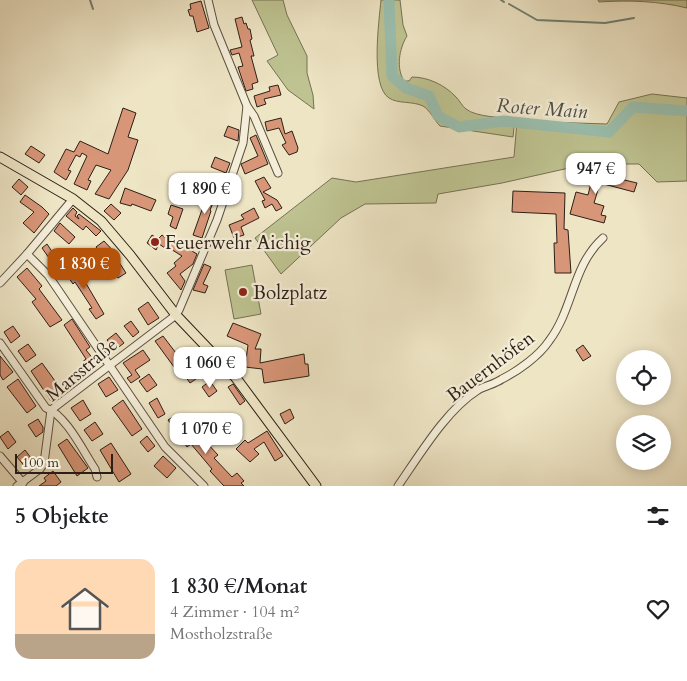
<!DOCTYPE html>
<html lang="de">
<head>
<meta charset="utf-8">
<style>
	:root { --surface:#fff; --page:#f2f2f2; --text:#202124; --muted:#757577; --line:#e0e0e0; --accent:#b45309 }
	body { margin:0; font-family:Cardo,serif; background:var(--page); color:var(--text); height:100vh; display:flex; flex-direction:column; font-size:19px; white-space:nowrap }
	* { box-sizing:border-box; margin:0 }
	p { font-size:16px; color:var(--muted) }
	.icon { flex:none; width:28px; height:28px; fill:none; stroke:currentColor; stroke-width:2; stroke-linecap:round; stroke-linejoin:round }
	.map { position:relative; height:486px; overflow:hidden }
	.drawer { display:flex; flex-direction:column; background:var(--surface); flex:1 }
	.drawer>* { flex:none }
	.controls { position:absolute; left:616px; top:350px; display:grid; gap:10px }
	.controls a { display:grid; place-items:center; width:55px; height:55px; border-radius:50%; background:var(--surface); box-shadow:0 2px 12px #0003; font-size:25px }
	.scale { position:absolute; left:15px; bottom:12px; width:98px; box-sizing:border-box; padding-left:5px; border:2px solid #2d1f16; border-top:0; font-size:14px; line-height:18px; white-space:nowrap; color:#2d1f16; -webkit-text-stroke:4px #f4eed9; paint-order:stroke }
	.price { position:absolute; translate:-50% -42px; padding:0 11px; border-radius:10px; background:#fff; color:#222; font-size:16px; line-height:32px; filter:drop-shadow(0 1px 2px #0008) }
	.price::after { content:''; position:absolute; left:50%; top:30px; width:15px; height:11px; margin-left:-8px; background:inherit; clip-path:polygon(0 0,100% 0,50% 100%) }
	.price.on { background:var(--accent); color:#fff }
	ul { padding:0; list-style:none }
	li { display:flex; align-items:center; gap:15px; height:125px; padding:0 15px }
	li+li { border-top:1px solid var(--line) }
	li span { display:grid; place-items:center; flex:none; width:140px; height:100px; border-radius:15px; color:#555 }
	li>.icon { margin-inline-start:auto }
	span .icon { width:60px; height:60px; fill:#fffc; stroke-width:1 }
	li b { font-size:21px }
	h2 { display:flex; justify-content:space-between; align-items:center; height:60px; padding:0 15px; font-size:21px }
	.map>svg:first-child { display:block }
	.green { fill:#bec391; stroke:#767154 }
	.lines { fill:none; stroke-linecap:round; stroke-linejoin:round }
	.stream { stroke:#6e7f72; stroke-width:2 }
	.river { stroke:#9abfaf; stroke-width:11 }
	.building { fill:#d89678; stroke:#2d1f16 }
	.minor-casing { stroke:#5d5042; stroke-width:9 }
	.major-casing { stroke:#2d1f16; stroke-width:11 }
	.minor { stroke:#f4eed9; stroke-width:7 }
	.major { stroke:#eee5c5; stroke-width:9 }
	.poi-dot { fill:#8f2418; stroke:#f4eed9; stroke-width:2 }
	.labels { text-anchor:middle; stroke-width:4.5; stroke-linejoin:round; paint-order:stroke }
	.poi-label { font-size:19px; fill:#2d1f16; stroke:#f4eed9; text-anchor:start }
	.street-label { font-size:19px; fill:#2d1f16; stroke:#f4eed9 }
	.water-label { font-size:20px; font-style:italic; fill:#4e4f44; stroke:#f4eed9 }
</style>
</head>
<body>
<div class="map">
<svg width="687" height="486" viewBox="0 0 687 486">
	<rect width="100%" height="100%" fill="#eee5c5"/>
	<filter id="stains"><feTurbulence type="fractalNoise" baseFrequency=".004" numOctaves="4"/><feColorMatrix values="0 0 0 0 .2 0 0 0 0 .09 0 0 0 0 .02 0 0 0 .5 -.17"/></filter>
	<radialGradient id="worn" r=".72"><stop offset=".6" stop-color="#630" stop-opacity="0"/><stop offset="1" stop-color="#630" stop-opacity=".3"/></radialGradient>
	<g class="green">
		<path d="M 252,0 L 283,0 L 287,15 L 307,56 L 307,73 L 313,95 L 314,109 L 288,90 L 267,61 L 278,55 Z"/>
		<path d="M 381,0 L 400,0 L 403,25 L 407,36 C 399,49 396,68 404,81 L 409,81 L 412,77 C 428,77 445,85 456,97 C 460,101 462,106 466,109 C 476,117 503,118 515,118 L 513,137 L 440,126 C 434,120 430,110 423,106 C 413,101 398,104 389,98 C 370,86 379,21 381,0 Z"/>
		<path d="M 598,0 L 687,0 L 687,8 C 659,1 628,0 599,2 Z"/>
		<path d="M 652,94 L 687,98 L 687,181 L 657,182 L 639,164 L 587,164 L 502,183 L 438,194 L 436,203 L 365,204 L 341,218 L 281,274 L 255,238 L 332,178 L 356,182 L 514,157 L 517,121 L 607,124 L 619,102 Z"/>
		<path d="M 252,265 L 261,314 L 234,319 L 225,270 Z"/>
	</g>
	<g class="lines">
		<g class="stream">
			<path d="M 90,0 L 93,9"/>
			<path d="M 501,0 L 504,2"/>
			<path d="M 509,4 L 537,20 L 605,23 L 634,18"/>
		</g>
		<path class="river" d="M 389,0 L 392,76 L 406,88 L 429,96 L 438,116 L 459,127 L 504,121 L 609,132 L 633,107 L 687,111"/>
	</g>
	<g class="building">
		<path d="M 201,1 L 209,28 L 197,32 L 193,16 L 190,16 L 188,10 L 191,9 L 190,4 Z"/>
		<path d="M 242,17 L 244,24 L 246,23 L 248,29 L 250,29 L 252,39 L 250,40 L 254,56 L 251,56 L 258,82 L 252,84 L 253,89 L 246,91 L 238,67 L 243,66 L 239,53 L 232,55 L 230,50 L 242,47 L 235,19 Z"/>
		<path d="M 278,85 L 281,95 L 264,99 L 266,104 L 257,107 L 254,96 L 270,91 L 269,87 Z"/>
		<path d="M 123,108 L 136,113 L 128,137 L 138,140 L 128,170 L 109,199 L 95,194 L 111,170 L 96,165 L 88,180 L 91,181 L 87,190 L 74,184 L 87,156 L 82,153 L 80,157 L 76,155 L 68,170 L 71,171 L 66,180 L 54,172 L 66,149 L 74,152 L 80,141 L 108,154 Z"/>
		<path d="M 281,118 L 285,134 L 292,131 L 298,148 L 297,152 L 289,155 L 282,145 L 286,143 L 279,128 L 267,131 L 265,122 Z"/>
		<path d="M 228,126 L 239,130 L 238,141 L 224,136 Z"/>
		<path d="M 256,135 L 268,164 L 245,174 L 241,164 L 258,156 L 250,138 Z"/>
		<path d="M 31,146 L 45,155 L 39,163 L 25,154 Z"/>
		<path d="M 215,157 L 230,163 L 226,173 L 211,167 Z"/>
		<path d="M 579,169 L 637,183 L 634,192 L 600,183 L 594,203 L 604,206 L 601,215 L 606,216 L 604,223 L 570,214 L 576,192 L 588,195 L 591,183 L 576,180 Z"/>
		<path d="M 264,177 L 271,188 L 263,192 L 277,200 L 282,208 L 276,211 L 272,204 L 265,208 L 262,201 L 265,200 L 255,181 Z"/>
		<path d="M 19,179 L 28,187 L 21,195 L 12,187 Z"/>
		<path d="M 125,188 L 156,200 L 151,211 L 132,204 L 131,206 L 120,203 Z"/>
		<path d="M 209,190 L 217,194 L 210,210 L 211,211 L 202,238 L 193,235 Z"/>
		<path d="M 513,191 L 565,193 L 564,229 L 568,230 L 571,273 L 555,273 L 554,243 L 557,243 L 556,214 L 512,212 Z"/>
		<path d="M 25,195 L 42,207 L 49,214 L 34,233 L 23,223 L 34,212 L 20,202 Z"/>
		<path d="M 111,204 L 121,213 L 114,220 L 104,211 Z"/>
		<path d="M 171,205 L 183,209 L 176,229 L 170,226 L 173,217 L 168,214 Z"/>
		<path d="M 73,208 L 77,212 L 75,216 L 79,219 L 77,216 L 79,214 L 101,231 L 96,236 L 86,226 L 83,230 L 66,216 Z"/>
		<path d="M 254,208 L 259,218 L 241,227 L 244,235 L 234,238 L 229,225 L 244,219 L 241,215 Z"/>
		<path d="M 60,223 L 75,237 L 69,244 L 54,231 Z"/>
		<path d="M 152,235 L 158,239 L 162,235 L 178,247 L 180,244 L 197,254 L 193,264 L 180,274 L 185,281 L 181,290 L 167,273 L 176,266 L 174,263 L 182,256 L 169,248 L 168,250 L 159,244 L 156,250 L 147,243 Z"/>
		<path d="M 104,241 L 117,255 L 115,256 L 126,273 L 118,278 L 103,253 L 101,254 L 96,247 Z"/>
		<path d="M 47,244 L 61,265 L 56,268 L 42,248 Z"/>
		<path d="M 74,263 L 104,314 L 96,319 L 89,309 L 92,308 L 75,282 L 73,284 L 64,271 Z"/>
		<path d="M 204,264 L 211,267 L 203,284 L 208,286 L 205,293 L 193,290 Z"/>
		<path d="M 27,268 L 42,286 L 39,289 L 62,320 L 50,327 L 32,302 L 36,299 L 17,277 Z"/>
		<path d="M 148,302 L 159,318 L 148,325 L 138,309 Z"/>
		<path d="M 72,319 L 90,347 L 86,350 L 98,365 L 90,371 L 82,362 L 86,359 L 64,325 Z"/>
		<path d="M 131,321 L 139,332 L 133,337 L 124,326 Z"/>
		<path d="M 233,323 L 261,334 L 255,349 L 261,349 L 260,363 L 304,354 L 305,364 L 308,364 L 309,376 L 264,383 L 262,369 L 245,367 L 248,345 L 227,336 Z"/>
		<path d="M 13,326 L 20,336 L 11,343 L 4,332 Z"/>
		<path d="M 116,333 L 124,343 L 115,350 L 107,340 Z"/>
		<path d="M 163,336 L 182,361 L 174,367 L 155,341 Z"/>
		<path d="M 28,344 L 36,355 L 26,362 L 18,351 Z"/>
		<path d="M 583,345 L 591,356 L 583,361 L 576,350 Z"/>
		<path d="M 143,350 L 150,360 L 135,370 L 140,377 L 131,383 L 127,378 L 132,375 L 123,363 Z"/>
		<path d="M 0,356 L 13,372 L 3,380 L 0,375 Z"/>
		<path d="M 42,363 L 63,392 L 51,401 L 31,371 Z"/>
		<path d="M 192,367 L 199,377 L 190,383 L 183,373 Z"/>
		<path d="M 149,374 L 157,385 L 147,392 L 139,381 Z"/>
		<path d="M 109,377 L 118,390 L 106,397 L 98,384 Z"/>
		<path d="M 18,379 L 36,406 L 27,413 L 7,387 Z"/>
		<path d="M 210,381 L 217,391 L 209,397 L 202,387 Z"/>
		<path d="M 233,384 L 245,401 L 240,405 L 228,387 Z"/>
		<path d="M 157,398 L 165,414 L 158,418 L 149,403 Z"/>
		<path d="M 83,400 L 91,414 L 80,421 L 71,408 Z"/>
		<path d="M 123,400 L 142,429 L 132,436 L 112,408 Z"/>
		<path d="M 290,409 L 294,418 L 285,424 L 280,414 Z"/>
		<path d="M 176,415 L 187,431 L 189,430 L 202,445 L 206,442 L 218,455 L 214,458 L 232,477 L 237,473 L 244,481 L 241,483 L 244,486 L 224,486 L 210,471 L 212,469 L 191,444 L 187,447 L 168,420 Z"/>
		<path d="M 226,416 L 222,424 L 227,431 L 219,437 L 212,427 Z"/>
		<path d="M 38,419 L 43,427 L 43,432 L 36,437 L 28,425 Z"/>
		<path d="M 95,422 L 103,434 L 92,441 L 84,430 Z"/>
		<path d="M 8,431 L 16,442 L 8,449 L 0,437 Z"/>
		<path d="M 267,431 L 283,456 L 275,461 L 264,442 L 254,449 L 259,454 L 250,462 L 236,449 L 245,440 L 248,443 Z"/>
		<path d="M 147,436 L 155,446 L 148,452 L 140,442 Z"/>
		<path d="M 67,439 L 88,468 L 77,476 L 58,445 Z"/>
		<path d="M 111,443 L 131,474 L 119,482 L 100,450 Z"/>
		<path d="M 25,450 L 34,462 L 26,468 L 17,457 Z"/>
		<path d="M 163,456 L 176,468 L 167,478 L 154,466 Z"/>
		<path d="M 53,471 L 61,482 L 56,486 L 39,486 L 46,481 L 44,478 Z"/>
	</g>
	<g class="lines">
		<defs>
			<g id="minor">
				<path d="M 247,106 L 254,116 L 278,173"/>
				<path d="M 27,254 L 48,275 L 165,447 L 204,486"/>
				<path d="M 0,283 L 27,254 L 73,199"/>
				<path d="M 0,343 L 46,408 C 66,415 83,451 95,469 L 97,477"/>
				<path d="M 0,456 L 23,483"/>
				<path d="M 17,486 L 40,469 L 44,463 L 51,410 L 176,315 L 179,310 L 217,220 L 243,143 L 247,106 L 214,25 L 208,0"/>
				<path d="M 398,486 C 419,456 446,410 478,390 C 485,386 495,384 502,379 C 518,371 539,356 549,341 C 574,308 572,266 603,238"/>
			</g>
			<path id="major" d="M 0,157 L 73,199 L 101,221 L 130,255 L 176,315 L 236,378 L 316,486"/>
		</defs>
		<use href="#minor" class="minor-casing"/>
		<use href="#major" class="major-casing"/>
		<use href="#minor" class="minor"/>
		<use href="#major" class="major"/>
	</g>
	<g class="poi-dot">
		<circle cx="155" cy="242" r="5"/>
		<circle cx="243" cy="292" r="5"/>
	</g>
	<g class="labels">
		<g class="poi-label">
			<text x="165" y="249">Feuerwehr Aichig</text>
			<text x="253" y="299">Bolzplatz</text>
		</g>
		<g class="street-label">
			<text transform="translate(490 366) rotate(-37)" y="7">Bauernhöfen</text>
			<text transform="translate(81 369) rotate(-40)" y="7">Marsstraße</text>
		</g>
		<g class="water-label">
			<text transform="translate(542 108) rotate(4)" y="7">Roter Main</text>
		</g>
	</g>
	<rect width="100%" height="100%" filter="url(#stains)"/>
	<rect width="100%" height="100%" fill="url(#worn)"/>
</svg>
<div class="controls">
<a><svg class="icon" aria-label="locate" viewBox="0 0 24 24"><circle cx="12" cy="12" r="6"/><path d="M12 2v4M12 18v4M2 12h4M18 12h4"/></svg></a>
<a><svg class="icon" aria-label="layers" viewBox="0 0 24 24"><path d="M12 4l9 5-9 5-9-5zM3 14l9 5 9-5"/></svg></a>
</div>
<div class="scale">100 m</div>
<b class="price" style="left:596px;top:195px">947 €</b>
<b class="price" style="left:205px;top:215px">1 890 €</b>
<b class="price on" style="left:84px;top:290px">1 830 €</b>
<b class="price" style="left:210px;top:389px">1 060 €</b>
<b class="price" style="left:206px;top:455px">1 070 €</b>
</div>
<section class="drawer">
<h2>5 Objekte<svg class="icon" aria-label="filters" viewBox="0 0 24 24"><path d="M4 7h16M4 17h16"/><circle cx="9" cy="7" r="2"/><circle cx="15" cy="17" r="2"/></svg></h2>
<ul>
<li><span style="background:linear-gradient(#ffd9b3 75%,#b9a48a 0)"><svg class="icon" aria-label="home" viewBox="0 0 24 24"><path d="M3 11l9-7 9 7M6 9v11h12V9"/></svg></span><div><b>1 830 €/Monat</b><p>4 Zimmer · 104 m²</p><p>Mostholzstraße</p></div><svg class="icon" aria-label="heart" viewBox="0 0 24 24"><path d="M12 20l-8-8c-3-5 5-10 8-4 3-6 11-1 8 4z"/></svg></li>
</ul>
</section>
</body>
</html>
